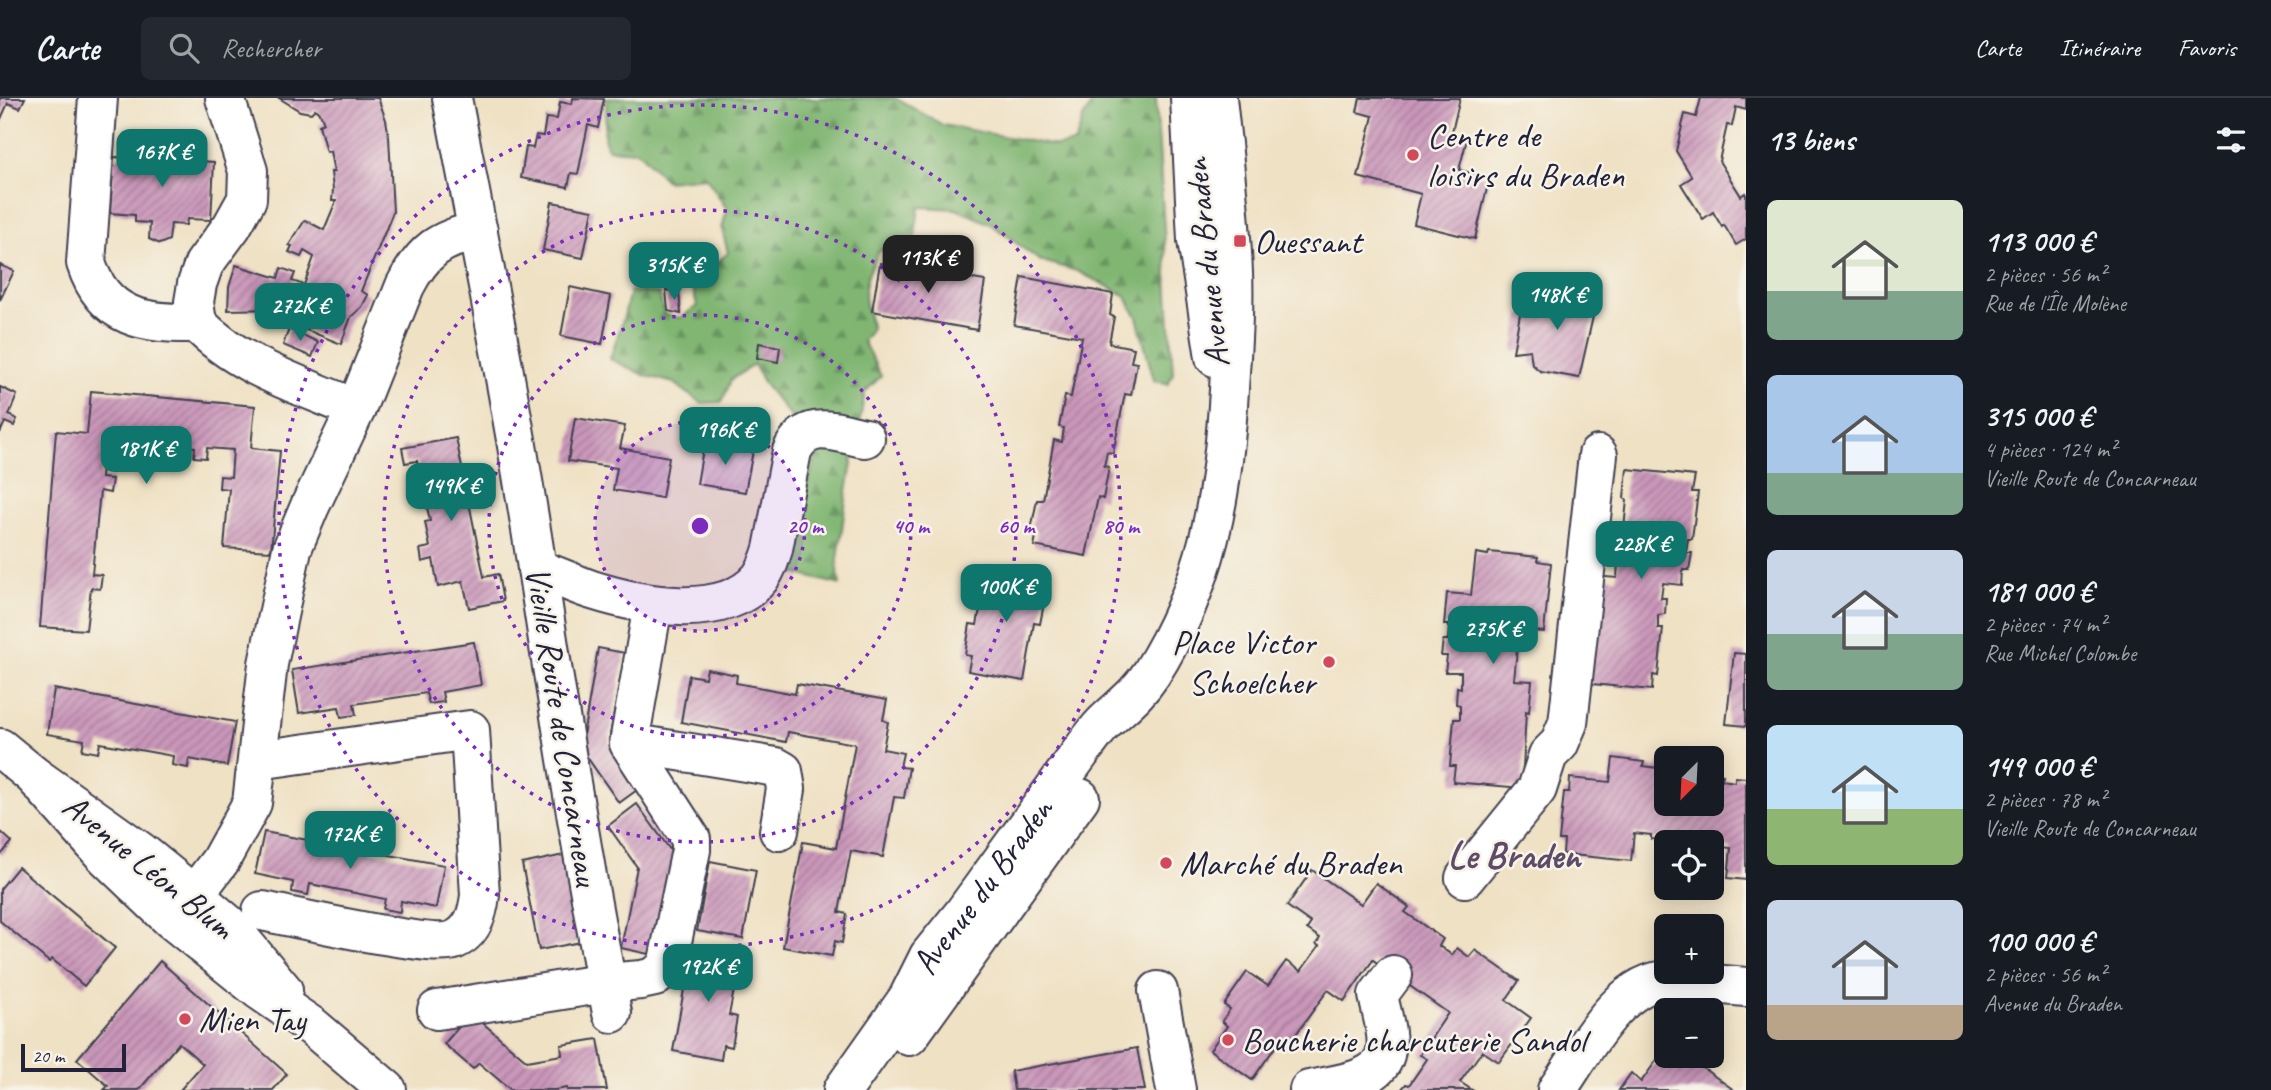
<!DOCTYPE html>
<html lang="fr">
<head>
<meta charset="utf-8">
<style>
	:root { --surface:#171b24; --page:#242831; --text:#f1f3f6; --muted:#9ea1a6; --line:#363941; --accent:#0f766e }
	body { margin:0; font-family:Caveat,sans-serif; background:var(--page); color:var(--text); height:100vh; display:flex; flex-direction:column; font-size:26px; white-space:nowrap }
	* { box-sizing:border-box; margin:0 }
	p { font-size:23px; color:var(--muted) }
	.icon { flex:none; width:38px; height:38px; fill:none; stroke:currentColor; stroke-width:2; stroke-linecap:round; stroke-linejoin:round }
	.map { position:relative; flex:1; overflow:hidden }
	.drawer { display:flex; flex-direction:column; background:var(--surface); width:525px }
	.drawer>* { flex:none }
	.needle { width:46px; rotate:204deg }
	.fabs { position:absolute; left:1654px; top:648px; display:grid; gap:14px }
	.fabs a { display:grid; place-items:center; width:70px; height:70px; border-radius:10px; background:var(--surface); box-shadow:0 4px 18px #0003; font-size:35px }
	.scale { position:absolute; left:21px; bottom:18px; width:105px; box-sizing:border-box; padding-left:7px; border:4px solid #22223b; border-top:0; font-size:19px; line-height:24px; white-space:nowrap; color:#22223b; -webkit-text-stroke:5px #f7f3e8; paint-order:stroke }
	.price { position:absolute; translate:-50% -60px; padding:0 16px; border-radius:14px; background:var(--accent); color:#fff; font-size:23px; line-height:46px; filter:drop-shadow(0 2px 4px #0008) }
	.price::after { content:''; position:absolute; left:50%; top:42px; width:21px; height:16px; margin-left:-10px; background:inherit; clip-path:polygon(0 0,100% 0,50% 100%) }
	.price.current { background:#222; color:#fff }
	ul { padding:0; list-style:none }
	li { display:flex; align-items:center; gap:21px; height:175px; padding:0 21px }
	li span { display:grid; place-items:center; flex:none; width:196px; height:140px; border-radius:10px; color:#555 }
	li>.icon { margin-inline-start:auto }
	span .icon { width:84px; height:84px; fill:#fffc; stroke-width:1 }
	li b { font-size:30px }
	h2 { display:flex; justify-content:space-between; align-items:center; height:84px; padding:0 21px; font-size:30px }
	header { display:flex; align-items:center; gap:42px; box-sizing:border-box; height:98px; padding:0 35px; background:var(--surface); border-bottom:2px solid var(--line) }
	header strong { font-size:33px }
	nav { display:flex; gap:38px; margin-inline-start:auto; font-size:24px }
	.search { width:490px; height:63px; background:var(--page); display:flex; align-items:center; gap:18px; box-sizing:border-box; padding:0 24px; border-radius:10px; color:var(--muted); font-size:26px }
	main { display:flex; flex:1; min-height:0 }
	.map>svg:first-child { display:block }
	.forest { fill:url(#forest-firs); stroke:#516c56; stroke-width:2 }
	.building { fill:url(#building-hatch) }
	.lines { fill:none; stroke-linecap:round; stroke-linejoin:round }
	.minor-casing { stroke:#413f50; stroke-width:42 }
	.major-casing { stroke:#413f50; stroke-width:42 }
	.minor { stroke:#fff; stroke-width:38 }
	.major { stroke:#fff; stroke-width:38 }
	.ring { fill:none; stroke:#7b2cbf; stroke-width:3.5; stroke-dasharray:3.5 7 }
	.poi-dot { fill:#d1495b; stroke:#f7f3e8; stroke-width:2.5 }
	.labels { text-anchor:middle; stroke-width:5; stroke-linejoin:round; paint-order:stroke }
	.poi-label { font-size:35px; fill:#22223b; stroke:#f7f3e8; text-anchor:start }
	.street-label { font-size:35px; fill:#22223b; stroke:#f7f3e8 }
	.quarter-label { font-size:38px; font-weight:bold; fill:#5d4b67; stroke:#f7f3e8 }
	.centre { fill:#7b2cbf; stroke:#f7f3e8; stroke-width:3.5 }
	.ring-label { font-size:21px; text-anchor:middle; font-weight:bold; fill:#7b2cbf; stroke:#f7f3e8; stroke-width:5; stroke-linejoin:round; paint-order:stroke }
</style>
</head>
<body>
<header>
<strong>Carte</strong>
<div class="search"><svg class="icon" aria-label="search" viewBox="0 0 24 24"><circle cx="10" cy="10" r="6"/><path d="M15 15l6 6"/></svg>Rechercher</div>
<nav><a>Carte</a><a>Itinéraire</a><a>Favoris</a></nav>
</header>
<main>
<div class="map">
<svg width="1746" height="992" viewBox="0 0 1746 992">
	<defs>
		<pattern id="forest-firs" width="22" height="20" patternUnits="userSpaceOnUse" patternTransform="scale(1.75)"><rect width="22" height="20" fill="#80b672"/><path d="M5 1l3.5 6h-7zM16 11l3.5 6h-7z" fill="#68945f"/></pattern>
		<pattern id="building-hatch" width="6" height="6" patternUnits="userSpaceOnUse" patternTransform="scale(1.75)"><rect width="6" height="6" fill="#ca97ba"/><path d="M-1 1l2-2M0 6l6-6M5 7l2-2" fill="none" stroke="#a47b98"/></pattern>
	</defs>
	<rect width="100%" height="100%" fill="#f7f3e8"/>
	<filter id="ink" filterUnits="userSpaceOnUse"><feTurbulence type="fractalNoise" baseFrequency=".0143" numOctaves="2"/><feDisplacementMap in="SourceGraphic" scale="14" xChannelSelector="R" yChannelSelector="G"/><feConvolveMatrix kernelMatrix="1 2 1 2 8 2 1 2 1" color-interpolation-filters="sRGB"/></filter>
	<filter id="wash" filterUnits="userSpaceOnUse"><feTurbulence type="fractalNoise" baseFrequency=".00686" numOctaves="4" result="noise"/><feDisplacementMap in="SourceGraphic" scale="28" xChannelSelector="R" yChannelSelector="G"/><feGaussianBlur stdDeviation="1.57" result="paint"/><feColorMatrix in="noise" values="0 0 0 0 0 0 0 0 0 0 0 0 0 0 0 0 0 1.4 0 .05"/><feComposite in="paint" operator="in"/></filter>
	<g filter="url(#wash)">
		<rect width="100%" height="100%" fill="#efe1c4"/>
		<path class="forest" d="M 607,0 L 895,0 L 943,27 L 1056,48 L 1075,45 L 1083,20 L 1095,0 L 1156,0 L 1173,276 L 1168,286 L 1154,283 L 1137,219 L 1125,197 L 1077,173 L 1039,162 L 991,126 L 956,111 L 919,109 L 915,139 L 879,153 C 861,189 862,192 872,231 L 863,243 L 881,278 L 865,294 L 847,393 L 837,469 L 840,487 L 794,475 L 796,422 L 818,352 L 764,286 L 754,266 L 731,282 L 722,304 L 701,305 L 674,285 L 644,277 L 610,261 L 624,218 L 630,193 L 659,195 L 664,216 L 680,220 L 697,208 L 691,181 L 710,170 L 728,155 L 722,131 L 727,111 L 706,79 L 666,83 L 638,53 L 608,51 L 604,40 Z"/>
		<g id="blocks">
			<g class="building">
				<path d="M 0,0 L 25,0 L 20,10 L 8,5 L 0,23 Z"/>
				<path d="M 279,0 L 378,0 L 386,22 L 389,39 L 393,114 L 361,193 L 368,197 L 362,209 L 351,219 L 341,246 L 289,225 L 294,210 L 289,208 L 286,216 L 270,211 L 228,212 L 229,189 L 236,167 L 278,180 L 281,170 L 295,175 L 292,183 L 304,187 L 314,159 L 304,153 L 301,159 L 289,154 L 292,148 L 289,147 L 305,122 L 324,132 L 336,103 L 332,103 L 333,91 L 331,74 L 334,74 L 330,53 L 326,54 L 319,27 L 324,25 L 321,17 L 315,11 L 311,15 L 300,13 Z"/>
				<path d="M 573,0 L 604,1 L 598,30 L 588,27 L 578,76 L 571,75 L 568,89 L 521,80 L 526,49 L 533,50 L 536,37 L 543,38 L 546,20 L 557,21 L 560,4 L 572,6 Z"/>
				<path d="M 1360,0 L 1460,0 L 1451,38 L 1467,41 L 1459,72 L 1487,79 L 1489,82 L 1475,141 L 1414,126 L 1421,96 L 1358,79 L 1373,18 L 1357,14 Z"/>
				<path d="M 1701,0 L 1746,0 L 1746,12 L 1736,9 L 1732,28 L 1727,27 L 1719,63 L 1741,98 L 1745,95 L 1746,97 L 1746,141 L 1736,147 L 1724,127 L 1722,129 L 1713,114 L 1703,121 L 1681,86 L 1692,79 L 1676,53 L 1685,16 L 1696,19 Z"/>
				<path d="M 152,47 L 166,47 L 179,50 L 188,54 L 187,62 L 214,64 L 211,122 L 187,121 L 186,127 L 171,126 L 169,142 L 160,146 L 149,141 L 150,125 L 135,124 L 135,117 L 110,115 L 114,59 L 140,60 L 141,52 Z"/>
				<path d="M 552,104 L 593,112 L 583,160 L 543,152 Z"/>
				<path d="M 896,160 L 927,166 L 926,173 L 985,183 L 977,232 L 872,213 L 880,165 L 895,167 Z"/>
				<path d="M 0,167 L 14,173 L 0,202 Z"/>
				<path d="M 1022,179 L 1113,196 L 1110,217 L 1114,219 L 1109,245 L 1134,250 L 1131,264 L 1137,265 L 1131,297 L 1125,296 L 1113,355 L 1107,354 L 1104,368 L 1109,369 L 1103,401 L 1098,399 L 1086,458 L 1034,448 L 1037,434 L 1031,432 L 1037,402 L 1043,402 L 1054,342 L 1062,344 L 1064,330 L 1059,329 L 1065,298 L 1071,299 L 1082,239 L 1014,227 Z"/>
				<path d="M 570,189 L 611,198 L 602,246 L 561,238 Z"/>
				<path d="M 1545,189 L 1597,201 L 1579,280 L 1540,273 L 1532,266 L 1530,252 L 1513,254 L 1520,216 L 1540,214 Z"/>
				<path d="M 666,192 L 679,194 L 681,216 L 668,213 Z"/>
				<path d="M 289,231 L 318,244 L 312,259 L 283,247 Z"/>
				<path d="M 759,245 L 780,249 L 778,264 L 757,260 Z"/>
				<path d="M 0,289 L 17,297 L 9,317 L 17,321 L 14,328 L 5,324 L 0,335 Z"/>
				<path d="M 91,293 L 255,308 L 251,350 L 280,353 L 271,453 L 224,450 L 229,391 L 219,390 L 220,378 L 231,379 L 233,352 L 207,350 L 206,360 L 194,359 L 195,349 L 142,344 L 141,354 L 130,353 L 130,343 L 104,341 L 101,380 L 112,381 L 110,395 L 100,393 L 92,476 L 102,477 L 100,491 L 91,490 L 86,532 L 40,529 L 56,333 L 87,336 Z"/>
				<path d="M 575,320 L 625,328 L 620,350 L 669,359 L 662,400 L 613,392 L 617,370 L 568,363 Z"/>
				<path d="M 456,340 L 484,479 L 498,476 L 503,503 L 469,510 L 463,483 L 438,489 L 433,461 L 422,464 L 420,451 L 430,449 L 425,424 L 430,423 L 417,363 L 405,365 L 402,350 Z"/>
				<path d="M 704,345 L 753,353 L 745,394 L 697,386 Z"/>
				<path d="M 1627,371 L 1695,378 L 1692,394 L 1698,394 L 1692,441 L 1688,441 L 1686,455 L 1692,455 L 1689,472 L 1683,472 L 1682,487 L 1663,485 L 1661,500 L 1666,500 L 1665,516 L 1658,517 L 1658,530 L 1663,530 L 1658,578 L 1653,577 L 1652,592 L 1583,585 L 1594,478 L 1617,480 L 1619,449 L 1622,449 L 1627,402 L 1624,400 Z"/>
				<path d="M 1489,454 L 1538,459 L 1537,463 L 1551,465 L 1544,534 L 1519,532 L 1514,582 L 1532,583 L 1529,614 L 1526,613 L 1522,690 L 1453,684 L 1455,668 L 1450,668 L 1454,621 L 1460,621 L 1460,607 L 1456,606 L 1457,589 L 1461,590 L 1461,574 L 1445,574 L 1447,558 L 1441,558 L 1443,542 L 1448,542 L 1449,527 L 1444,527 L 1447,495 L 1471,497 L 1476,455 L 1488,457 Z"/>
				<path d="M 988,468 L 1043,478 L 1040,494 L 1046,495 L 1040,526 L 1034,525 L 1024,583 L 968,573 L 971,558 L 965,557 L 970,526 L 977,527 Z"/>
				<path d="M 474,544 L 481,587 L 442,594 L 444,604 L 429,606 L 426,595 L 354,606 L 356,617 L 341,619 L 339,609 L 299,615 L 292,572 Z"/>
				<path d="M 598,550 L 625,555 L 609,643 L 641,689 L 619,705 L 587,659 L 583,638 Z"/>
				<path d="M 1734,555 L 1746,556 L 1746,628 L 1726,626 Z"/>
				<path d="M 707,571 L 737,577 L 736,585 L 795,596 L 797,586 L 887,602 L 883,622 L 888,624 L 883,651 L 903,655 L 900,669 L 909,670 L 904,700 L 894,699 L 883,759 L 851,753 L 839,814 L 847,816 L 842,845 L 835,843 L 832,858 L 783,849 L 803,744 L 836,750 L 855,646 L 788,634 L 786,644 L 681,624 L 689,577 L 705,580 Z"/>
				<path d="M 54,591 L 235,624 L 227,668 L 189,661 L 188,670 L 172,667 L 173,658 L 100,645 L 98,655 L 82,652 L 84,642 L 47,636 Z"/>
				<path d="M 1613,660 L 1644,664 L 1643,668 L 1658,670 L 1658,665 L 1666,666 L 1666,705 L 1712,705 L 1712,677 L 1723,677 L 1722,682 L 1735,684 L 1735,679 L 1746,680 L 1746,782 L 1728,780 L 1731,750 L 1715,748 L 1714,752 L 1712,752 L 1712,744 L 1651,741 L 1651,737 L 1634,735 L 1631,763 L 1563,756 L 1564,742 L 1559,742 L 1564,694 L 1569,694 L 1570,680 L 1610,684 Z"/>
				<path d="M 637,706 L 676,760 L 658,858 L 621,850 L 637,769 L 608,728 Z"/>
				<path d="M 0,733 L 12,744 L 0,758 Z"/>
				<path d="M 264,734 L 444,767 L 436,810 L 401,803 L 400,814 L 383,811 L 385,801 L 310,786 L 308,797 L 292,794 L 293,784 L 255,776 Z"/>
				<path d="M 564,757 L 581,844 L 539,852 L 522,766 Z"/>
				<path d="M 710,763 L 756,772 L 743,841 L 697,833 Z"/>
				<path d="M 18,769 L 115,850 L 84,888 L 52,861 L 49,864 L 0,823 L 0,791 Z"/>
				<path d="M 1312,772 L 1361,806 L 1376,785 L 1409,809 L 1405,814 L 1443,841 L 1439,848 L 1452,857 L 1457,850 L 1469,859 L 1475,852 L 1519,883 L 1506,902 L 1531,920 L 1499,964 L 1482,953 L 1460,984 L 1472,992 L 1401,992 L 1406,986 L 1409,987 L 1427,961 L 1420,957 L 1448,915 L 1373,862 L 1344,903 L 1328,892 L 1286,950 L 1278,945 L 1252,982 L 1210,952 L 1227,928 L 1222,923 L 1230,911 L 1224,907 L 1247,874 L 1268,888 L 1286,863 L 1301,873 L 1319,848 L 1316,846 L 1320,840 L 1307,831 L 1311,825 L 1287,808 Z"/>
				<path d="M 692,847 L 741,857 L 729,917 L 737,919 L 732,949 L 723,947 L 721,962 L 673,953 Z"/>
				<path d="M 160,863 L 287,976 L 273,992 L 180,992 L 203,966 L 179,945 L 139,992 L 104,992 L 108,988 L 77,961 Z"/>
				<path d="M 471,915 L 527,963 L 562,957 L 561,947 L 598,941 L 607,992 L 567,992 L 567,990 L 556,992 L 511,992 L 479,965 L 473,971 L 444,946 Z"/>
				<path d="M 1666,949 L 1666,957 L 1684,957 L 1734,992 L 1619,992 L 1631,975 L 1641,984 Z"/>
				<path d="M 1137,950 L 1145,992 L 1014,992 L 1011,973 Z"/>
			</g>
		</g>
	</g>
	<g filter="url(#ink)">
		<use href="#blocks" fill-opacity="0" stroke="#413f50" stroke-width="2"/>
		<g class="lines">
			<defs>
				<g id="minor">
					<path d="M 98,0 L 86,165 C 104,221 145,226 197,225 C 239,269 301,287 356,311"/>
					<path d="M 452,0 C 482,156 513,313 537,470 C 559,619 584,767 612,915"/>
					<path d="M 1190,0 L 1197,142 L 1215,259"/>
					<path d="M 197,225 L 194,204 L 197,186 L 204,166 L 232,128 L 247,101 L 248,73 L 225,0"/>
					<path d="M 537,471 C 556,477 573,486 592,492 C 639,507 724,524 760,480 C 767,471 770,461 773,451 L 792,353 C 807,320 837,335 865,340"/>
					<path d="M 629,645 L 776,669 L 783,673 L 786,691 L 779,733"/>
					<path d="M 258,662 L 470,632 L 480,797 C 478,815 473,834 454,842 C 432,851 294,819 262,813"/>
					<path d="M 1465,780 L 1537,691 L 1548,657 L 1559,646 L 1568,625 L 1598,357"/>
					<path d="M 173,821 L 194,797 L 220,763 L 252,705 L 268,566 L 292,451 L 310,408 L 356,311 L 405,188 C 423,153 439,141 478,133"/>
					<path d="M 1158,893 L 1176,992"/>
					<path d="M 437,912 L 606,885 L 641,882 L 655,879 L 667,868 L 691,752 L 691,741 L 629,645 L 653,507"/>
					<path d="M 909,938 L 1080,700"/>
					<path id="s1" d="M 843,992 L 908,900 L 929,858 L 963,816 L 1086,647 C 1093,638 1099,629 1107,622 C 1124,606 1137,597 1151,576 C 1208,486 1223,397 1229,292 C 1231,253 1235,214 1233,175 C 1231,117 1223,58 1217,0"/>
					<path d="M 1309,992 C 1335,986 1382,984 1386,952 C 1389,935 1381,914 1378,897 L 1393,877"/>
					<path d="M 1557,992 C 1583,955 1619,883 1668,882 L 1746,889"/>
				</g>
				<g id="major">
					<path d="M 0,650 L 33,677 L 141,754 L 194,797 L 227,825 L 283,892"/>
					<path d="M 33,677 L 104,757 L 172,822 L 259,892 L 313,929 L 387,992"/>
				</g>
			</defs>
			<use href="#minor" class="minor-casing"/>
			<use href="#major" class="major-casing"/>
			<use href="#minor" class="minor"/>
			<use href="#major" class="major"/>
		</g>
	</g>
	<circle cx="700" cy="428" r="105" fill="#7b2cbf" fill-opacity=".12"/>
	<g class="ring">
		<circle cx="700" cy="428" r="105"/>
		<circle cx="700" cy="428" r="211"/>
		<circle cx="700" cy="428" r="316"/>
		<circle cx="700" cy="428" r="421"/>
	</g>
	<g class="poi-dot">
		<circle cx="1413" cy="57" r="7"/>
		<rect x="1233" y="136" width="14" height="14" rx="3.5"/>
		<circle cx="1329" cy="564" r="7"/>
		<circle cx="1166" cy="765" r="7"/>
		<circle cx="185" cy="921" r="7"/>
		<circle cx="1228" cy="942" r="7"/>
	</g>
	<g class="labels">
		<g class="poi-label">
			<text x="1427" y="49">Centre de<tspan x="1427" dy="40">loisirs du Braden</tspan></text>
			<text x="1254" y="155">Ouessant</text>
			<text x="1315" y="556" text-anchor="end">Place Victor<tspan x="1315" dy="40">Schoelcher</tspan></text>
			<text x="1180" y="777">Marché du Braden</text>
			<text x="199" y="933">Mien Tay</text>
			<text x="1242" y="954">Boucherie charcuterie Sandol</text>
		</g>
		<g class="street-label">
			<text transform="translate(1206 165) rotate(-96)" y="12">Avenue du Braden</text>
			<text transform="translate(563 628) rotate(81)" y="12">Vieille Route de Concarneau</text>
			<text transform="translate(149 768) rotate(39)" y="12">Avenue Léon Blum</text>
			<text dy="12" stroke="none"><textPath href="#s1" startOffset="247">Avenue du Braden</textPath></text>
		</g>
		<g class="quarter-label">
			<text x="1514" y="770">Le Braden</text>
		</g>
	</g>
	<circle cx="700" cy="428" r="10" class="centre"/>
	<g class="ring-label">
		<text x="805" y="435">20 m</text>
		<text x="911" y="435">40 m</text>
		<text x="1016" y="435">60 m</text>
		<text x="1121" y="435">80 m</text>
	</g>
</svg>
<div class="fabs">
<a><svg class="needle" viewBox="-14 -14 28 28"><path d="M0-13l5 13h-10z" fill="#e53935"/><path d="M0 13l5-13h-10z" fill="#9ea1a6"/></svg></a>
<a><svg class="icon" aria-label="locate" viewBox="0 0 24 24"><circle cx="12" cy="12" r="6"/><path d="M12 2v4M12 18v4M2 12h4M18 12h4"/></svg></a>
<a>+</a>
<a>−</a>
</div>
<div class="scale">20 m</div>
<b class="price" style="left:162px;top:91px">167K €</b>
<b class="price current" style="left:928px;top:197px">113K €</b>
<b class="price" style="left:674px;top:204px">315K €</b>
<b class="price" style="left:1557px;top:234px">148K €</b>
<b class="price" style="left:300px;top:245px">272K €</b>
<b class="price" style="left:725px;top:369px">196K €</b>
<b class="price" style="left:146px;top:388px">181K €</b>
<b class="price" style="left:451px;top:425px">149K €</b>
<b class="price" style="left:1641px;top:483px">228K €</b>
<b class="price" style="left:1006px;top:526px">100K €</b>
<b class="price" style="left:1493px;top:568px">275K €</b>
<b class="price" style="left:350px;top:773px">172K €</b>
<b class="price" style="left:708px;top:906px">192K €</b>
</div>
<section class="drawer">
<h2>13 biens<svg class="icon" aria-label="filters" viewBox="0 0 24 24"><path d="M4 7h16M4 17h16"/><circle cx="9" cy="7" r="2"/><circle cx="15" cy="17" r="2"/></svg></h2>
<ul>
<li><span style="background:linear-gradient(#dfe7d0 65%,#7fa58c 0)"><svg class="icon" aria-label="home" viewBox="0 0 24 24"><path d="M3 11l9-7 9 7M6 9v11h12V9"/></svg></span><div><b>113 000 €</b><p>2 pièces · 56 m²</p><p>Rue de l'Île Molène</p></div></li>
<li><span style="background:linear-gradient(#a9c7e8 70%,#7fa58c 0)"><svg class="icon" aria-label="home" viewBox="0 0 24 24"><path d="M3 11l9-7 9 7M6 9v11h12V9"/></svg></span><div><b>315 000 €</b><p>4 pièces · 124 m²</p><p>Vieille Route de Concarneau</p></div></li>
<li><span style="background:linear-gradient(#c9d6e8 60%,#7fa58c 0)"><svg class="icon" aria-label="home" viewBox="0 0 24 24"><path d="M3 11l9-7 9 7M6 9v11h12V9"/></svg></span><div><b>181 000 €</b><p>2 pièces · 74 m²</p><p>Rue Michel Colombe</p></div></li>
<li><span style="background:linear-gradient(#bfe0f5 60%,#8fb573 0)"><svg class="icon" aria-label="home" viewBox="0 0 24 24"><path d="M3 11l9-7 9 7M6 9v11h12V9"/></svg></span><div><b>149 000 €</b><p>2 pièces · 78 m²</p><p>Vieille Route de Concarneau</p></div></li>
<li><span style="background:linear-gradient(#c9d6e8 75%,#b9a48a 0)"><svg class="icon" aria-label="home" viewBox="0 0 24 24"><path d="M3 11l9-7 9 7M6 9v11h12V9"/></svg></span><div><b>100 000 €</b><p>2 pièces · 56 m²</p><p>Avenue du Braden</p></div></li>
</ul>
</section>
</main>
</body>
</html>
